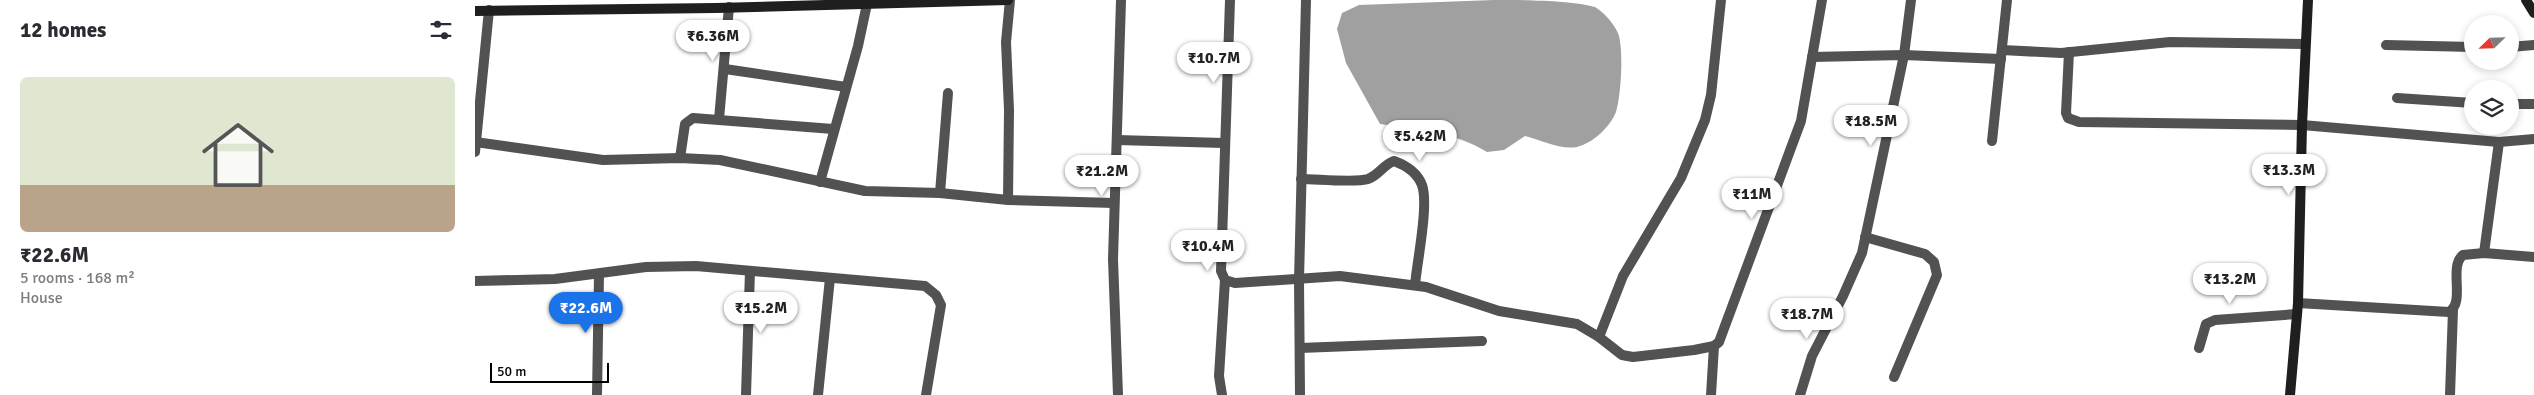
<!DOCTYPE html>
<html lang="en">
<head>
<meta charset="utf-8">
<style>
	:root { --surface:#fff; --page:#f2f2f3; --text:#2b2b33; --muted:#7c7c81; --line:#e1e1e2; --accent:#1a73e8 }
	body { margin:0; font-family:Signika,sans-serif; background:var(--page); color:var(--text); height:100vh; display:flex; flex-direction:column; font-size:19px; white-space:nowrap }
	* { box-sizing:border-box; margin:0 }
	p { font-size:16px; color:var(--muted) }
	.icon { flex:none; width:28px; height:28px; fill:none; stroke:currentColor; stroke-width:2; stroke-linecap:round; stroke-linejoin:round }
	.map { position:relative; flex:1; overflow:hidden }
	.panel { display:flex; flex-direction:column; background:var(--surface); width:475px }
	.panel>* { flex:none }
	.needle { width:32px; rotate:247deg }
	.buttons { position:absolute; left:1989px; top:15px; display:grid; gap:10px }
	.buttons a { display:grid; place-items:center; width:55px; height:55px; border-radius:50%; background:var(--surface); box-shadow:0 2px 8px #0003; font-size:25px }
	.scale { position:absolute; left:15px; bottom:12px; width:119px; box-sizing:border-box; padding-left:5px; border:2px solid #000; border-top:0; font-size:14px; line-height:18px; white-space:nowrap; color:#000; -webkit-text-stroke:4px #fff; paint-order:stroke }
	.price { position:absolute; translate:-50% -42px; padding:0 11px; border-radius:18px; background:#fff; color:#222; font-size:16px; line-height:32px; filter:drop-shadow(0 1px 2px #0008) }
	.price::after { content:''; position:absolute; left:50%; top:30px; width:15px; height:11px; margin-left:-8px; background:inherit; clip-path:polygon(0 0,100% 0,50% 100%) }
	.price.on { background:var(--accent); color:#fff }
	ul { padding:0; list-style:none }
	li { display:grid; align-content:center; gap:10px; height:265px; padding:0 20px }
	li+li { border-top:1px solid var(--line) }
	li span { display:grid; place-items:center; height:155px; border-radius:8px; color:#555 }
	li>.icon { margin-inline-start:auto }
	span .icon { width:90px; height:90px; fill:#fffc; stroke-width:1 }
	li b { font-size:21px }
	h2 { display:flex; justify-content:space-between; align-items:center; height:60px; padding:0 20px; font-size:21px }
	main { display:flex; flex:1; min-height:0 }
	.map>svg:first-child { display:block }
	.water { fill:#a0a0a0 }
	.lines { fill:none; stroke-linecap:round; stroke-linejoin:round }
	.street { stroke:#525252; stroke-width:10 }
	.secondary { stroke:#1f1f1f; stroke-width:10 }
</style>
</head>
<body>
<main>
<section class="panel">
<h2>12 homes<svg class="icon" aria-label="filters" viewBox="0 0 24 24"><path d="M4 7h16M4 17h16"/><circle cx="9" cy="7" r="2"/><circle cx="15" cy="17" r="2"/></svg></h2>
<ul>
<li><span style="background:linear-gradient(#dfe7d0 70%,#b9a48a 0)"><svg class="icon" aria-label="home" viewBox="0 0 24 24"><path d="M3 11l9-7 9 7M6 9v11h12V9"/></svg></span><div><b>₹22.6M</b><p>5 rooms · 168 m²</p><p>House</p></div></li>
</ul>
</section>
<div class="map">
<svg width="2059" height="395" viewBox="0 0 2059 395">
	<rect width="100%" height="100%" fill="#fff"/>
	<path class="water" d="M 1019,0 C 1046,0 1097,0 1120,7 C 1130,13 1138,23 1143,33 C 1149,48 1146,97 1141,112 C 1135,127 1118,143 1102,147 C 1085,150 1066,140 1050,136 L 1029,150 L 1012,152 C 980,132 942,129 905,124 L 871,63 L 862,29 L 867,13 L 884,5 Z"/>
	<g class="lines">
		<g class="street">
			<path d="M 755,0 L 746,271 L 750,280 L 760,283 L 865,276 L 951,287 L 1024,311 L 1102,324 L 1124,337 L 1147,355 L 1158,357 L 1219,350 L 1239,346 L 1244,342 L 1326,121 L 1347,0"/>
			<path d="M 1911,45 L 1998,47"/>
			<path d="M 2035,47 L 2059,45"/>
			<path d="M 1527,50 L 1586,53 L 1695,42 L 1830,44"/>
			<path d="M 1594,52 L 1591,113 L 1593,118 L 1604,122 L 1827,125 L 2024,142 L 2059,139"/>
			<path d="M 1337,57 L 1429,55 L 1526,59"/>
			<path d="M 250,69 L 371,87"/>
			<path d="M 1922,98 L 1998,103"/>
			<path d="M 2035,104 L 2059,104"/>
			<path d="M 244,119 L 254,7"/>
			<path d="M 642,140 L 749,143"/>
			<path d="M 1517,141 L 1532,0"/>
			<path d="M 0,142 L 128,160 L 205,158 L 245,160 L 390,191 L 465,193 L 533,200 L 639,203"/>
			<path d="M 0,152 L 14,10"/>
			<path d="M 205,158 L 210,124 L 218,118 L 358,129"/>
			<path d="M 826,179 C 842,179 881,183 893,179 C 904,175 908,165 919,161 C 930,165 942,172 947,185 C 954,205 942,262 940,285"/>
			<path d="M 345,182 L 383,46 L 392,4"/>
			<path d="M 465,193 L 473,93"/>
			<path d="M 533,200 L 534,110 L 531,42 L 535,0"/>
			<path d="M 1390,237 L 1450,254 L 1459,262 L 1462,275 L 1419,377"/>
			<path d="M 2009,253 L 2024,142"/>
			<path d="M 0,281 L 80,279 L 171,267 L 221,266 L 450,286 L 461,295 L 466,305 L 451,395"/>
			<path d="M 1823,303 L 1974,312 C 1991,302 1973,267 1988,255 L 2009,253 L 2059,257"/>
			<path d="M 1124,337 L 1148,276 L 1206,178 L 1230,120 L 1236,95 L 1246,0"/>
			<path d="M 825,348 L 1007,341"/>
			<path d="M 1724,348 L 1731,324 L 1740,320 L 1822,314"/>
			<path d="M 122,395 L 124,274"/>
			<path d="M 271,395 L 275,271"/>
			<path d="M 343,395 L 355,278"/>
			<path d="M 643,395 L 638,259 L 646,0"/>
			<path d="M 747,395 L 744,376 L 750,280"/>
			<path d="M 825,395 L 824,280 L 831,0"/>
			<path d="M 1236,395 L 1239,346"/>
			<path d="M 1325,395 L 1337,356 L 1368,296 L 1387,253 L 1429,55 L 1436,0"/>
			<path d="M 1975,395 L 1978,310"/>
		</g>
		<g class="secondary">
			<path d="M 2051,0 L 2059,13"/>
			<path d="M 0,11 L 241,8 L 533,0"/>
			<path d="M 1815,395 L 1823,303 L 1827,125 L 1833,0"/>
		</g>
	</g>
</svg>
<div class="buttons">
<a><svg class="needle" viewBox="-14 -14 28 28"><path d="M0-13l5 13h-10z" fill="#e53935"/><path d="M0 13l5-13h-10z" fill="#7c7c81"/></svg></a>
<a><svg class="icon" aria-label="layers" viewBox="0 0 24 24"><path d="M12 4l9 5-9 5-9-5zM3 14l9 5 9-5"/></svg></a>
</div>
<div class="scale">50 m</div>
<b class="price" style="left:238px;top:62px">₹6.36M</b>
<b class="price" style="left:739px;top:84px">₹10.7M</b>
<b class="price" style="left:1396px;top:147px">₹18.5M</b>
<b class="price" style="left:945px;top:162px">₹5.42M</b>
<b class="price" style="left:1814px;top:196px">₹13.3M</b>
<b class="price" style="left:627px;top:197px">₹21.2M</b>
<b class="price" style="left:1277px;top:220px">₹11M</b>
<b class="price" style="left:733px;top:272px">₹10.4M</b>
<b class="price" style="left:1755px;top:305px">₹13.2M</b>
<b class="price on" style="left:111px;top:334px">₹22.6M</b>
<b class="price" style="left:286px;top:334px">₹15.2M</b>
<b class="price" style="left:1332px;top:340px">₹18.7M</b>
</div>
</main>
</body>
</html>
